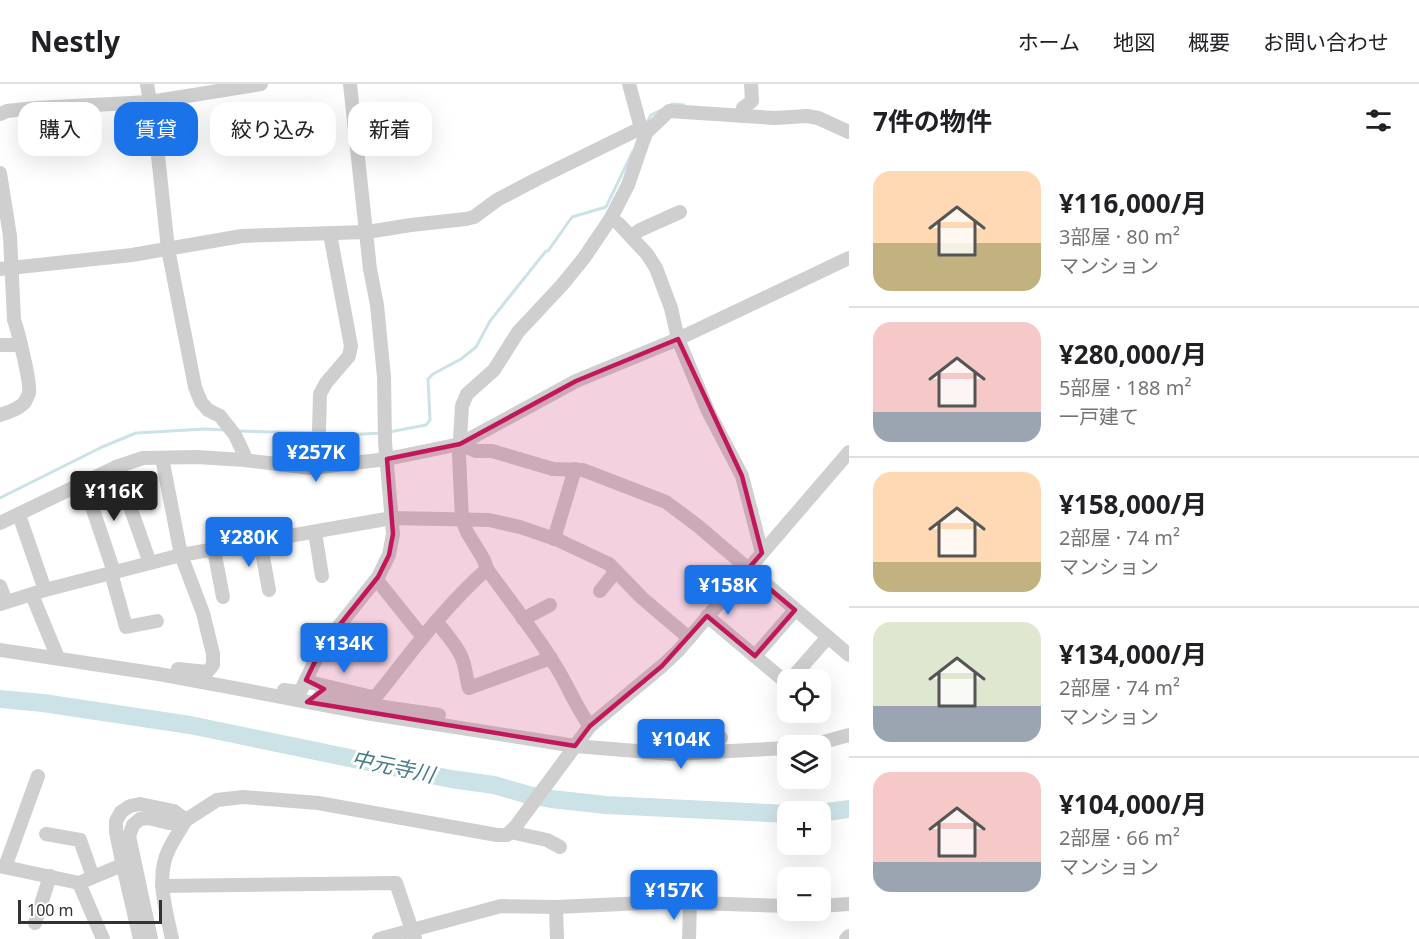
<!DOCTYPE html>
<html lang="ja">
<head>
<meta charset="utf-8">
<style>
	:root { --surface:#fff; --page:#f6f6f6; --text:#202124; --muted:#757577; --line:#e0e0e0; --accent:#1a73e8 }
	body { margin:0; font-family:"Noto Sans","Noto Sans JP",sans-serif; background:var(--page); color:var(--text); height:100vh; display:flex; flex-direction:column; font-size:22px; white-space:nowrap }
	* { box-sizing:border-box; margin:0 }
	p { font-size:20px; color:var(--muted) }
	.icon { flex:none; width:33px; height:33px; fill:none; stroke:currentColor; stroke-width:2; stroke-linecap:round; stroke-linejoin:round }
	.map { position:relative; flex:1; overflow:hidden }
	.drawer { display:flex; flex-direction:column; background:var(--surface); width:570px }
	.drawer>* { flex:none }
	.banner { position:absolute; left:18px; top:18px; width:570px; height:54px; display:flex; gap:12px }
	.fabs { position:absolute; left:777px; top:585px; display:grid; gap:12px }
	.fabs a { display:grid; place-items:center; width:54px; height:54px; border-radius:12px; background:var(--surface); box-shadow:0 6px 24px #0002; font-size:30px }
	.scale { position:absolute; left:18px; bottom:15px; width:144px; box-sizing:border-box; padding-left:6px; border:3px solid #323232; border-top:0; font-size:16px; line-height:21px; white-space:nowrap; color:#323232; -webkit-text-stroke:4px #fff; paint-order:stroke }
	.price { position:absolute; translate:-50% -51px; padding:0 14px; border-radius:6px; background:var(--accent); color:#fff; font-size:20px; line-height:39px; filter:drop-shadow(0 2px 3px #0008) }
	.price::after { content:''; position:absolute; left:50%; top:36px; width:18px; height:14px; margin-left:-9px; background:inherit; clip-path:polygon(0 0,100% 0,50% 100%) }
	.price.on { background:#222; color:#fff }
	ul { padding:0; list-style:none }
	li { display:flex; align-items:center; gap:18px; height:150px; padding:0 24px }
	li+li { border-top:2px solid var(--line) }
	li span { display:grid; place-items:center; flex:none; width:168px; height:120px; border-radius:18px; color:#555 }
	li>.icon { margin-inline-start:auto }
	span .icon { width:72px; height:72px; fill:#fffc; stroke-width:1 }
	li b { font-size:26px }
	h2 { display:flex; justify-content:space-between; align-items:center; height:72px; padding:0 24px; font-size:26px }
	.pill { padding:0 21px; border-radius:18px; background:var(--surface); box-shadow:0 6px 24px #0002; font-size:21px; line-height:54px }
	.pill.on { background:var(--accent); color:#fff }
	header { display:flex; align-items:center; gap:36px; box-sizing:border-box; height:84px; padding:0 30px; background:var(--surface); border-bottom:2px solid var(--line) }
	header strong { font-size:28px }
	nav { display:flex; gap:33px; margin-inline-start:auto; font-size:21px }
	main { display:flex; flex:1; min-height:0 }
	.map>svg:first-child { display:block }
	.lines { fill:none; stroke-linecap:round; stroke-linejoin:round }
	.stream { stroke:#cbe2e7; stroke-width:3 }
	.river { stroke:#cbe2e7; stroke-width:18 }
	.minor { stroke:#cfcfcf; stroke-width:14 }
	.marked { fill:#c2185b; fill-opacity:0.2; stroke:#c2185b; stroke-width:4.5; stroke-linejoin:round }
	.labels { text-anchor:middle; stroke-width:6; stroke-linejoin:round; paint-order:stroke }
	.water-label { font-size:21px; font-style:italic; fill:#447c88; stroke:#fff }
</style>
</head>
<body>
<header>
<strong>Nestly</strong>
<nav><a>ホーム</a><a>地図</a><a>概要</a><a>お問い合わせ</a></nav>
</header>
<main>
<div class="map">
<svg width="849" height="855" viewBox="0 0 849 855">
	<rect width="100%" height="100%" fill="#fff"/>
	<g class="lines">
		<g class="stream">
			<path d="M 670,22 L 672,20 L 684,21"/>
			<path d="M 645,42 L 651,31 L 661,26"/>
			<path d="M 239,347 L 316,349"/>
			<path d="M 389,348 L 426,341 L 430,336 L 428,295 L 433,290 L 461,275 L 476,263 L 490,237 L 546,167 L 548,167 L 572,133 L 606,123 L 633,67"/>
			<path d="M 323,350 L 343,351 L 382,349"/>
			<path d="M 0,414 L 102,363 L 136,349 L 205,345 L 226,346"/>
		</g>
		<g class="river">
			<path d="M 0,615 L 43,619 L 190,641 L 451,695 L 494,701 L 529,711 L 551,715 L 606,721 L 788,730"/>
			<path d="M 820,729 L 849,725"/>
		</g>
		<g class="minor">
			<path d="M 147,0 L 156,53 L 168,165 L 195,303 L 201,318 L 208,326 L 220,332 L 235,351 L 244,370 L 244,376"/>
			<path d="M 629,0 L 641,44 L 646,49"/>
			<path d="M 0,30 L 7,27 L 35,24 L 150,18 L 261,0"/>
			<path d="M 742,32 L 743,24 L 752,17 L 751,0"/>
			<path d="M 0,89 L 10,152 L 14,236 C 18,247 31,299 29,309 C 28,312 26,315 25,318 C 19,325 9,328 0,331"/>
			<path d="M 611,134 L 619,140 L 647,170 L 656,184 L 671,224 L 678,255 L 708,327 L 742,392 L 762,469"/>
			<path d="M 631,152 L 640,146 L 680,128"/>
			<path d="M 0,185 L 132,171 L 242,152 L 367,148 L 411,141 L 466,135 L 474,133 L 497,116 L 537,95 L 641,44"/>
			<path d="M 0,261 L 21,261"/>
			<path d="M 460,360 L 476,367 L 492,367 L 553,385 L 583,386 L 666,418 L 698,442 L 849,571"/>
			<path d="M 162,374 L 181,471 L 392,434 L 489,436 L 520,443 L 558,456 L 609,480 L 642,514 L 689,554"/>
			<path d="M 116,383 L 150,479"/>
			<path d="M 318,383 L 320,310 L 326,299 L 349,272 L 351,262 L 330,150"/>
			<path d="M 84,399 L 114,488"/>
			<path d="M 19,431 L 45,506"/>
			<path d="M 0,439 L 116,383 L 143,374 L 197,373 L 244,376 L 311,384 L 387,375 L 460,360 L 576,297 L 678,255 L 849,174"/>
			<path d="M 315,448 L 322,492"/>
			<path d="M 554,455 L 575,385"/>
			<path d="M 260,457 L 269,506"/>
			<path d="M 214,466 L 223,513"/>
			<path d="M 111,489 L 126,543 L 157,537"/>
			<path d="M 375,497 L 381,501 L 417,546 L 424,552"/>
			<path d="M 0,502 L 6,518"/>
			<path d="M 600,507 L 616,487"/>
			<path d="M 32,511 L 58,574"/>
			<path d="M 0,520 L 45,506 L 181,471 L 203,529 L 213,570 L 213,581 L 207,588 L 178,585"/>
			<path d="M 707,532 L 782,595 L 791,595 L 828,553"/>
			<path d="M 523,535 L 550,521"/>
			<path d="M 436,537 C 445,549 457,561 462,574 C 466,584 466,594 469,604 L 551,574"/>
			<path d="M 0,566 L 159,590 L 372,630 L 575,662 L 673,670 L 788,664"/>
			<path d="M 755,572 L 795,526"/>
			<path d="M 306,596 L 313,599 L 372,613 L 377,622 L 439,631"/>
			<path d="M 284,606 L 300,608 L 322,563 L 378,493 L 389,471 L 393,450 L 385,358 L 384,293 L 377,221 L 370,185 L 350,0"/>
			<path d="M 320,612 L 364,618 L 378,610 C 412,567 445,522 487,485"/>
			<path d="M 590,642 C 576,624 568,601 555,581 C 535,548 510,517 487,485 L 484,476 L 467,448 L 462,435 L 459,372 L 462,322 L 467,310 L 494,286 L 518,248 L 562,201 L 584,174 L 611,134 L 628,101 L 646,49 L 669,27 L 775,34 L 807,32 L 818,34 L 849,48"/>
			<path d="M 809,662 L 849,651"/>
			<path d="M 664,667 L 666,663 L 721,654"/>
			<path d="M 510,748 L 547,756 L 560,763"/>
			<path d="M 46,750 L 80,756 L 93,793"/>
			<path d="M 0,782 L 79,799 L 115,784 L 129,780"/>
			<path d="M 5,783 L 38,692"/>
			<path d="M 79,799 L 103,855"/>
			<path d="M 162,802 L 396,799 L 415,855"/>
			<path d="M 820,822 L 849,820"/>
			<path d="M 556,823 L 557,855"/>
			<path d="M 35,839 L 50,792"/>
			<path d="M 140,855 L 123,782 L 116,748 L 116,737 L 121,728 L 130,722 L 140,720 L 174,727 L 186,736"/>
			<path d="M 151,855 L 129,752 L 133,741 L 140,735 L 148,734 L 169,739 L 186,736 L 217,716 L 243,713 L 318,719 L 497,751 L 507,751 L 516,742 L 590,642 L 662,582 L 678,567 L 849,368"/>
			<path d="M 172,855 C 166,826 155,793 169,765 C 174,755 180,746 186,736"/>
			<path d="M 379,855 L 501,822 L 556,823 L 666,818 L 788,822"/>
			<path d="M 689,855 L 690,818"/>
			<path d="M 846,855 L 849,852"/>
		</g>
	</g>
	<path class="marked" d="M 678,255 L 742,392 L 762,469 L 747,486 L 795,526 L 755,572 L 707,532 L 662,582 L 590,642 L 575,662 L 307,618 L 324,605 L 306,596 L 322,563 L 378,493 L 389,471 L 393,450 L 387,375 L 460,360 L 576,297 Z"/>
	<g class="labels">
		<g class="water-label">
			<text transform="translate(393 683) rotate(12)" y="7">中元寺川</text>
		</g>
	</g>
</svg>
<div class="fabs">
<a><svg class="icon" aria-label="locate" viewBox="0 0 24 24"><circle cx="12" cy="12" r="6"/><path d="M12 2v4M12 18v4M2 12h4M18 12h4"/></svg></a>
<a><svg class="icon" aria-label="layers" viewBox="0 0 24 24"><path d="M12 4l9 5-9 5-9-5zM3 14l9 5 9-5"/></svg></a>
<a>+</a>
<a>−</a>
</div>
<div class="scale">100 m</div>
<b class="price" style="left:316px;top:399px">¥257K</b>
<b class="price on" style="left:114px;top:438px">¥116K</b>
<b class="price" style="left:249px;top:484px">¥280K</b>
<b class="price" style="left:728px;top:532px">¥158K</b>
<b class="price" style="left:344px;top:590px">¥134K</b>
<b class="price" style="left:681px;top:686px">¥104K</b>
<b class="price" style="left:674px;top:837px">¥157K</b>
<div class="banner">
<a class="pill">購入</a>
<a class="pill on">賃貸</a>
<a class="pill">絞り込み</a>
<a class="pill">新着</a>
</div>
</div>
<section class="drawer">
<h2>7件の物件<svg class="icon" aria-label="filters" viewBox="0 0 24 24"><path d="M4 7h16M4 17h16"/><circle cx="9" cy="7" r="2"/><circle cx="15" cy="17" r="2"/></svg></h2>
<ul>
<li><span style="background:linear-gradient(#ffd9b3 60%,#c2b280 0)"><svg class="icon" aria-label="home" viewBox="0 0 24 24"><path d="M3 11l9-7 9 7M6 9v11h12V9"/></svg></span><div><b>¥116,000/月</b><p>3部屋 · 80 m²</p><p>マンション</p></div></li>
<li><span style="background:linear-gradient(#f6c9c9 75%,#9aa5b1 0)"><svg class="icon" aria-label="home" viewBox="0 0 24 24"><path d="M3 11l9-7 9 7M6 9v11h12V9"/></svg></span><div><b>¥280,000/月</b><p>5部屋 · 188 m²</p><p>一戸建て</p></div></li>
<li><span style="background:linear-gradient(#ffd9b3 75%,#c2b280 0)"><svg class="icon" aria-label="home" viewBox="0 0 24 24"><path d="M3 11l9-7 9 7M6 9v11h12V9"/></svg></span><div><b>¥158,000/月</b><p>2部屋 · 74 m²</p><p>マンション</p></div></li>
<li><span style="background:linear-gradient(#dfe7d0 70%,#9aa5b1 0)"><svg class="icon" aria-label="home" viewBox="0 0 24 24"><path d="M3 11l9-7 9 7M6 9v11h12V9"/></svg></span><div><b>¥134,000/月</b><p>2部屋 · 74 m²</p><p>マンション</p></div></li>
<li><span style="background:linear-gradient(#f6c9c9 75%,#9aa5b1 0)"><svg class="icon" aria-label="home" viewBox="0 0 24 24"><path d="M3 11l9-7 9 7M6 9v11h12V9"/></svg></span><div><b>¥104,000/月</b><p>2部屋 · 66 m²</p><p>マンション</p></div></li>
</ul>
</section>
</main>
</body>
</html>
